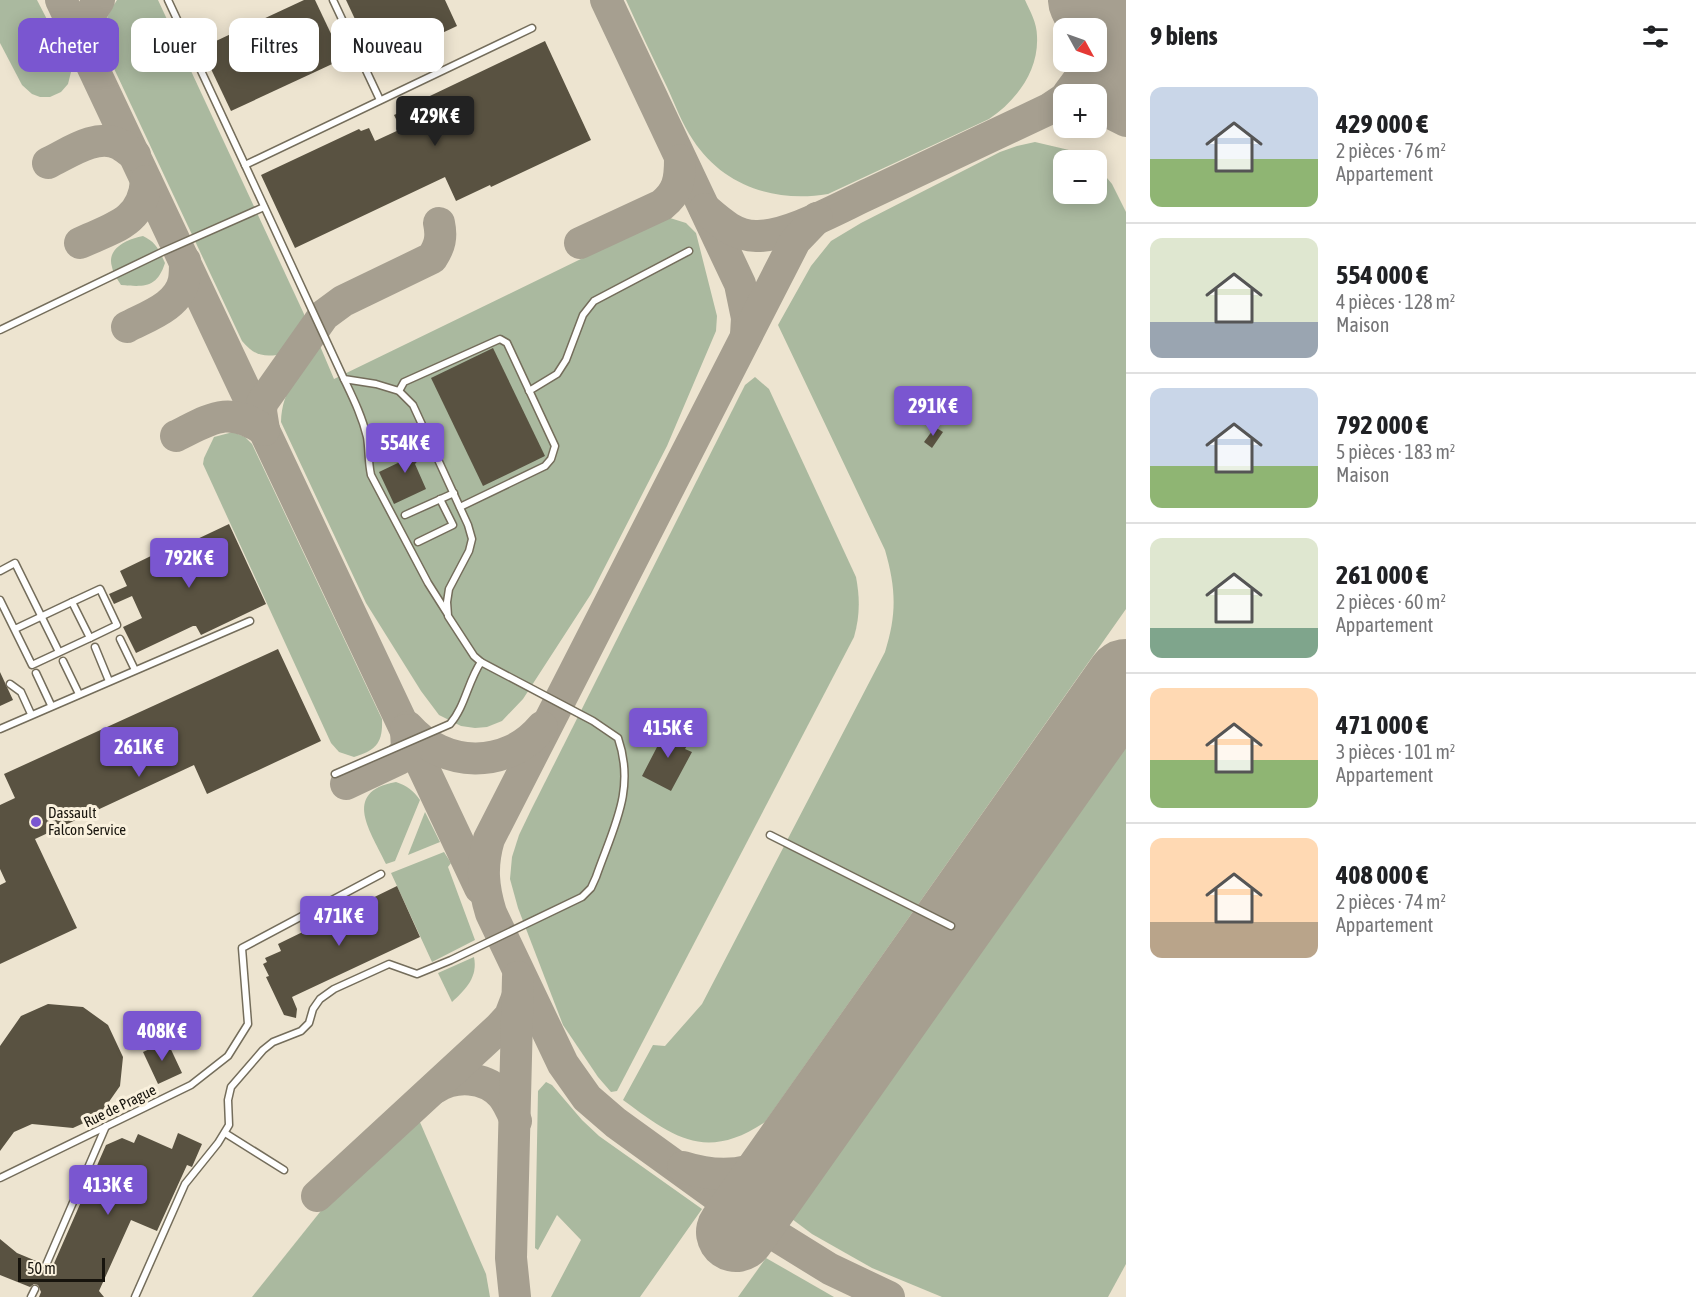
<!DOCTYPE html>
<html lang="fr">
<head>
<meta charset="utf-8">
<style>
	:root { --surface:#fff; --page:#f6f6f6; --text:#202124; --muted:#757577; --line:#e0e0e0; --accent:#7a56d0 }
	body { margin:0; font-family:"Asap Condensed",sans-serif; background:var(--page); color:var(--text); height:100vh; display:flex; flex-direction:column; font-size:22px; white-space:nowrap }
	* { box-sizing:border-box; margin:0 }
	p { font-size:20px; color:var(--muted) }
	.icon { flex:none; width:33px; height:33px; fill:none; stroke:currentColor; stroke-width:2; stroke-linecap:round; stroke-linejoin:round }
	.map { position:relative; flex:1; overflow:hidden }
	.side { display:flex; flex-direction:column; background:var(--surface); width:570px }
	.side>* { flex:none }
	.top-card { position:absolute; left:18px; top:18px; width:570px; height:54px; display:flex; gap:12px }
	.needle { width:39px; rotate:130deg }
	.controls { position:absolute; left:1053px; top:18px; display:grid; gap:12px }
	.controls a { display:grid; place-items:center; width:54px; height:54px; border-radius:12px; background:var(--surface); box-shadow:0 3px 15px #0003; font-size:30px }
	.scale { position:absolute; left:18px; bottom:15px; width:87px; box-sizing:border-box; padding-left:6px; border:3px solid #17140d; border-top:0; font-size:16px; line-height:21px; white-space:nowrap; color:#17140d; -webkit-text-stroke:4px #faf1dd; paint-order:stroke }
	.price { position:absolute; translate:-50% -51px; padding:0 14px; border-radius:6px; background:var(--accent); color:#fff; font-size:20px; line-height:39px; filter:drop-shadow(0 2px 3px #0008) }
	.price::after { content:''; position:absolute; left:50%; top:36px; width:18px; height:14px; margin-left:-9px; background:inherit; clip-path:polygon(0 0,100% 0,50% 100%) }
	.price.on { background:#222; color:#fff }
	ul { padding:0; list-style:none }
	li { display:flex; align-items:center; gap:18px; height:150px; padding:0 24px }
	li+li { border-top:2px solid var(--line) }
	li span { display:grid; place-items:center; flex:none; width:168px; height:120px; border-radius:12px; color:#555 }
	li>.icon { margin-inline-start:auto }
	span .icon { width:72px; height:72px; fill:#fffc; stroke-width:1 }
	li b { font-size:26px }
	h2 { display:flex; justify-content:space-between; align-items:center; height:72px; padding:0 24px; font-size:26px }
	.pill { padding:0 21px; border-radius:12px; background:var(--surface); box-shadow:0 3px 15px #0003; font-size:21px; line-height:54px }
	.pill.on { background:var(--accent); color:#fff }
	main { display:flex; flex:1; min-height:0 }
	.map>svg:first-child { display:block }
	.green { fill:#aab99f }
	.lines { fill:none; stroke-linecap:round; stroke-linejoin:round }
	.taxiway { stroke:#a69f90; stroke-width:32 }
	.runway { stroke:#a69f90; stroke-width:80 }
	.building { fill:#595241 }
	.service-casing { stroke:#746d5b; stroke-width:9 }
	.service { stroke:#fff; stroke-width:6 }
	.poi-dot { fill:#7a56d0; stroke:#faf1dd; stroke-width:2 }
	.labels { text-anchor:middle; stroke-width:6; stroke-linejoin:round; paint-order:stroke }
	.poi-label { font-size:15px; fill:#17140d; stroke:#faf1dd; text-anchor:start }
	.street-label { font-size:15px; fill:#17140d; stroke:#faf1dd }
</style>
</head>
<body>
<main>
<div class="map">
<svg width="1126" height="1297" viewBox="0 0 1126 1297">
	<rect width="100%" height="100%" fill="#ede4d0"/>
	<g class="green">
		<path d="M 0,0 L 37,0 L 72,68 L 68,84 L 61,92 L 50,97 L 40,97 L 32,94 L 22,85 L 0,43 Z"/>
		<path d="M 117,0 L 158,0 L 304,314 L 304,322 L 277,355 C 261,357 253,354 242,341 L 102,43 C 103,25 107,15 117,0 Z"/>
		<path d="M 626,0 L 1025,0 C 1030,11 1037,23 1037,36 C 1039,71 1016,101 989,119 L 828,194 C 775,203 723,186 693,140 C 682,124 675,104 667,87 C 653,58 639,29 626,0 Z"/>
		<path d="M 1035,142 L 1069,150 L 1090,160 L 1064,160 L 1064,194 L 1096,194 L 1097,166 L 1112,184 L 1126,212 L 1126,609 L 765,1122 C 705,1162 673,1137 623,1100 L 653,1045 L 665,1046 L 702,1004 L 885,652 C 897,614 896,588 885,550 L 778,325 L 811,266 L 831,241 L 861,223 L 1000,152 L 1017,146 Z"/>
		<path d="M 670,218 L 686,223 L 696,233 L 717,316 L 716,331 L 667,446 L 591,594 L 523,699 L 502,721 L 487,727 L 475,728 L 461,726 L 439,715 L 421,691 L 366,603 L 281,422 C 282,389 300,371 320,346 L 334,379 L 659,221 Z"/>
		<path d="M 143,236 C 156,242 159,250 165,263 C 157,288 144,287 121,285 C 118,280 113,273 112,267 C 106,248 128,239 143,236 Z"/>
		<path d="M 755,377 L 769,389 L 856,577 C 860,598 860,616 854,637 L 617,1091 L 611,1092 L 598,1077 L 563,1025 L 518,908 L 510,879 L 512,857 L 519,835 L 531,810 L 745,385 Z"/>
		<path d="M 233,432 L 245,437 L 252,444 L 382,719 C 383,743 376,750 354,757 L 339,752 L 331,743 L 203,464 L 204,458 L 214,437 Z"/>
		<path d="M 1126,746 L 1126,1264 L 1108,1297 L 942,1297 L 872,1268 L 812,1234 L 792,1219 Z"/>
		<path d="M 396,782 C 407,786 413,790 420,800 L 395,861 L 386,864 C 372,833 340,792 396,782 Z"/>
		<path d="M 425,812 L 440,842 L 408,855 Z"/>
		<path d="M 444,852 L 451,863 L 448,867 L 475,940 L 432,962 L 391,873 Z"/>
		<path d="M 474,957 C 478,977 466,989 452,1002 L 438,973 Z"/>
		<path d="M 546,1082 L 552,1085 L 582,1120 L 599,1136 L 702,1209 L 640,1297 L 551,1297 L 581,1240 L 557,1215 L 538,1250 L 535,1248 L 538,1091 Z"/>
		<path d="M 419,1120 L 486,1274 L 490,1297 L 252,1297 L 328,1202 Z"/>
		<path d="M 766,1258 L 834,1297 L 738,1297 Z"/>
	</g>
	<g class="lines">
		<g class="taxiway">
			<path d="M 61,0 L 480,888"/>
			<path d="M 606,0 L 740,284 L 747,318 L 746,335"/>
			<path d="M 1084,0 L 1090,20 L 1090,28"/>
			<path d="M 83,47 L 81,29 L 99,0"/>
			<path d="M 1068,94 L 1082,75 L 1088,62"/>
			<path d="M 1096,108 L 1108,112 L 1126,121"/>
			<path d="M 48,163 C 69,153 96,133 119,144 C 125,147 130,152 135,155"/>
			<path d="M 705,209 C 720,222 735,236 756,236 C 788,237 840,207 871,193 C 930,165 989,137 1049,109 L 1064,99"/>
			<path d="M 817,218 L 795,241 L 489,839 C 481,866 483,887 491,913 L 563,1064 L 587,1098 L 616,1123 L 746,1217 L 830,1269 L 889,1297"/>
			<path d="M 80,243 C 113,228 143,222 146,181"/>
			<path d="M 580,243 L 662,205 C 678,192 680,180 680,160"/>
			<path d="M 127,327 C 148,316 179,306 184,280 C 185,274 185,267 185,261"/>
			<path d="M 264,430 L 261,411 L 262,403 L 324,315 L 343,301 L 432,258 C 440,246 442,237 439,223"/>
			<path d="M 176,436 C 211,419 228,405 264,430"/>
			<path d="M 408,727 C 444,768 506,770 542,727"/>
			<path d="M 346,784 L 399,759 L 407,749 L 406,730"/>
			<path d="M 435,1088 C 455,1075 485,1076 502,1095 C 508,1102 512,1112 516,1121"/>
			<path d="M 683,1167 C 723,1180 761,1175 794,1148"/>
			<path d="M 317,1196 L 499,1028 L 510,1016 L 518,995"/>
			<path d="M 515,1297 L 511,1258 L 518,977"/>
		</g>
		<g class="runway">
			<path d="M 1088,0 L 1126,81"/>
			<path d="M 736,1232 L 1126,679"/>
		</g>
	</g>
	<g class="building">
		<path d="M 304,0 L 315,0 L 343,59 L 231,111 L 201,48 Z"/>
		<path d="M 346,0 L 445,0 L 457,26 L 376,64 Z"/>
		<path d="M 545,41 L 591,140 L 491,187 L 490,185 L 456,201 L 445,177 L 295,248 L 261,175 L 359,129 L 361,131 L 369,128 L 375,141 L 401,129 L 394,115 L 412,107 L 411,105 Z"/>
		<path d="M 493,348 L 545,456 L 483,486 L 431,378 Z"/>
		<path d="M 935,427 L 943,432 L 932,448 L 924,442 Z"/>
		<path d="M 411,439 L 418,440 L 423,446 L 422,456 L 415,464 L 426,489 L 394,504 L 379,472 L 404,460 L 403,446 Z"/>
		<path d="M 229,524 L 266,604 L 201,635 L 196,626 L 193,626 L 136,653 L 123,627 L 142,618 L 132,596 L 114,604 L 109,594 L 127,586 L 120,571 L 153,555 L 155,559 Z"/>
		<path d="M 278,649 L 321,741 L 207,794 L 194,765 L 35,839 L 77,928 L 0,964 L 0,885 L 6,882 L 0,869 L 0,805 L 15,798 L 4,774 Z"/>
		<path d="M 0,672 L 13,700 L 0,706 Z"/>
		<path d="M 670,722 L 683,729 L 678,738 L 688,744 L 685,749 L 692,752 L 671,791 L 642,776 Z"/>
		<path d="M 397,886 L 420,937 L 292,997 L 297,1009 L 296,1018 L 284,1015 L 266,977 L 269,976 L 263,964 L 267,962 L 265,958 L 281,951 L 278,944 Z"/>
		<path d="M 48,1004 L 83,1007 L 108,1025 L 123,1057 L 120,1086 L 99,1116 L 73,1128 L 32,1124 L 14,1132 L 0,1151 L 0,1046 L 21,1016 Z"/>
		<path d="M 167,1041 L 182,1073 L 158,1084 L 143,1052 Z"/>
		<path d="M 178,1133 L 202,1144 L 192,1167 L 187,1165 L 157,1231 L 131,1220 L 99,1291 L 104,1297 L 39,1297 L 41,1292 L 38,1285 L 34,1284 L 30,1287 L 0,1275 L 0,1239 L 17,1253 L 41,1263 L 43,1270 L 52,1268 L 106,1145 L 122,1138 L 134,1143 L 138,1134 L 172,1149 Z"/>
	</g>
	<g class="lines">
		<defs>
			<g id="service">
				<path d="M 168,0 L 245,165"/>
				<path d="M 333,0 L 380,100"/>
				<path d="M 0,330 L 162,252 L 264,207"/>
				<path d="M 344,379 C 353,398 362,416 367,437 C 369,449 368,461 371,475 L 428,583 L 447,613"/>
				<path d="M 399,391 L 404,382 L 500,339 L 507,343 L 555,446 L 551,459 L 545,466 L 460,507"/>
				<path d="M 529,391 L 557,374 L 566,360 L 583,315 L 594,301 L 689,251"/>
				<path d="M 405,515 L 454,493"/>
				<path d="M 418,542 L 453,525 L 440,499"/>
				<path d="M 0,571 L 15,563 L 59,652"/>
				<path d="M 0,600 L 32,665 L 90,638 L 72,602 L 15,629"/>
				<path d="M 72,602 L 100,589 L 117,625 L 90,638"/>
				<path d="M 120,639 L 135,670"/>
				<path d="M 95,647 L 109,681"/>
				<path d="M 63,661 L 79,694"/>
				<path d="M 36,673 L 51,705"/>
				<path d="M 10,684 L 21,692 L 31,714"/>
				<path d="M 0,729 L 250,621"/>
				<path d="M 335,774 L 450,724 C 465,707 468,681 481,662"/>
				<path d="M 770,835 L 951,926"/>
				<path d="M 225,1133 L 284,1170"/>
				<path d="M 0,1178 L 191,1085 L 228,1056 L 248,1024 L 242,948 L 381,874"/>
				<path d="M 46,1265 L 106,1126"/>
				<path d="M 31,1297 L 35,1289"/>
				<path d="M 135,1297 L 185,1184 L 218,1143 L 229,1125 L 228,1100 L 231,1087 L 263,1050 L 273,1042 L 301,1031 L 309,1023 L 313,1009 L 320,999 L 334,989 L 389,964 L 417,974 L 451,960 L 582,897 L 591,888 L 596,877 C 613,828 636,790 618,738 L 593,721 L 481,662 L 474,656 L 448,616 L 447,602 L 449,589 L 469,551 L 472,539 L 468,525 L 413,405 L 399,391 L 376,384 L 344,379 L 245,165 L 532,28"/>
			</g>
		</defs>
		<use href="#service" class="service-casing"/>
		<use href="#service" class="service"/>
	</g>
	<circle class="poi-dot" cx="36" cy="822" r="6"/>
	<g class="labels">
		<g class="poi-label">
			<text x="48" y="818">Dassault<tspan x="48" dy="17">Falcon Service</tspan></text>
		</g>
		<g class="street-label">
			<text transform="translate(120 1106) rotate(-26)" y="5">Rue de Prague</text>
		</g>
	</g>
</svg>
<div class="controls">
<a><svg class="needle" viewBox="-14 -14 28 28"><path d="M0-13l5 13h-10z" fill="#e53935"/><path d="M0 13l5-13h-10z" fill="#757577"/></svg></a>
<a>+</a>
<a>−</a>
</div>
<div class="scale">50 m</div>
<b class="price on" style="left:435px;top:147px">429K €</b>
<b class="price" style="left:933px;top:437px">291K €</b>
<b class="price" style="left:405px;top:474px">554K €</b>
<b class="price" style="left:189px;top:589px">792K €</b>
<b class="price" style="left:668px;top:759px">415K €</b>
<b class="price" style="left:139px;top:778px">261K €</b>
<b class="price" style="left:339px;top:947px">471K €</b>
<b class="price" style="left:162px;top:1062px">408K €</b>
<b class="price" style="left:108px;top:1216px">413K €</b>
<div class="top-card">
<a class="pill on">Acheter</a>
<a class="pill">Louer</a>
<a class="pill">Filtres</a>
<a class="pill">Nouveau</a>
</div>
</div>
<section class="side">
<h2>9 biens<svg class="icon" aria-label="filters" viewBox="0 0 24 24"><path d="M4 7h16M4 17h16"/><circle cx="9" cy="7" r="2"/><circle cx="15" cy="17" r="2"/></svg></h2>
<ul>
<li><span style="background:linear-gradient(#c9d6e8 60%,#8fb573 0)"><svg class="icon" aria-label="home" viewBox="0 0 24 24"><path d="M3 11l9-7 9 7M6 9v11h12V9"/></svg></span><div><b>429 000 €</b><p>2 pièces · 76 m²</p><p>Appartement</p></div></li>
<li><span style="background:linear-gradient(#dfe7d0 70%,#9aa5b1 0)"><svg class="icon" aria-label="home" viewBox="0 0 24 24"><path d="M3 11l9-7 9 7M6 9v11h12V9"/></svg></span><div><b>554 000 €</b><p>4 pièces · 128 m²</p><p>Maison</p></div></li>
<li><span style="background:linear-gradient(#c9d6e8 65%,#8fb573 0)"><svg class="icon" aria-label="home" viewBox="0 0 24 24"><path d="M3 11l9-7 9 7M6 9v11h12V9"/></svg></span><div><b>792 000 €</b><p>5 pièces · 183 m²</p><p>Maison</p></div></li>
<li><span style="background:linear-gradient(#dfe7d0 75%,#7fa58c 0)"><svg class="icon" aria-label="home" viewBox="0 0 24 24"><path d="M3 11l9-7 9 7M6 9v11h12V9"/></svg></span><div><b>261 000 €</b><p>2 pièces · 60 m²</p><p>Appartement</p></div></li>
<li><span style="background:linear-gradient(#ffd9b3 60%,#8fb573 0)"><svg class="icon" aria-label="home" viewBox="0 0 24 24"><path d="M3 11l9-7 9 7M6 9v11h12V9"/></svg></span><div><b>471 000 €</b><p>3 pièces · 101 m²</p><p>Appartement</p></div></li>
<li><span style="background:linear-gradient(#ffd9b3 70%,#b9a48a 0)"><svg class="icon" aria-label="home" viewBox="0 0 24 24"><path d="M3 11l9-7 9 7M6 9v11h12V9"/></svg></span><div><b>408 000 €</b><p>2 pièces · 74 m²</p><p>Appartement</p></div></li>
</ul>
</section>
</main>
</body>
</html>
